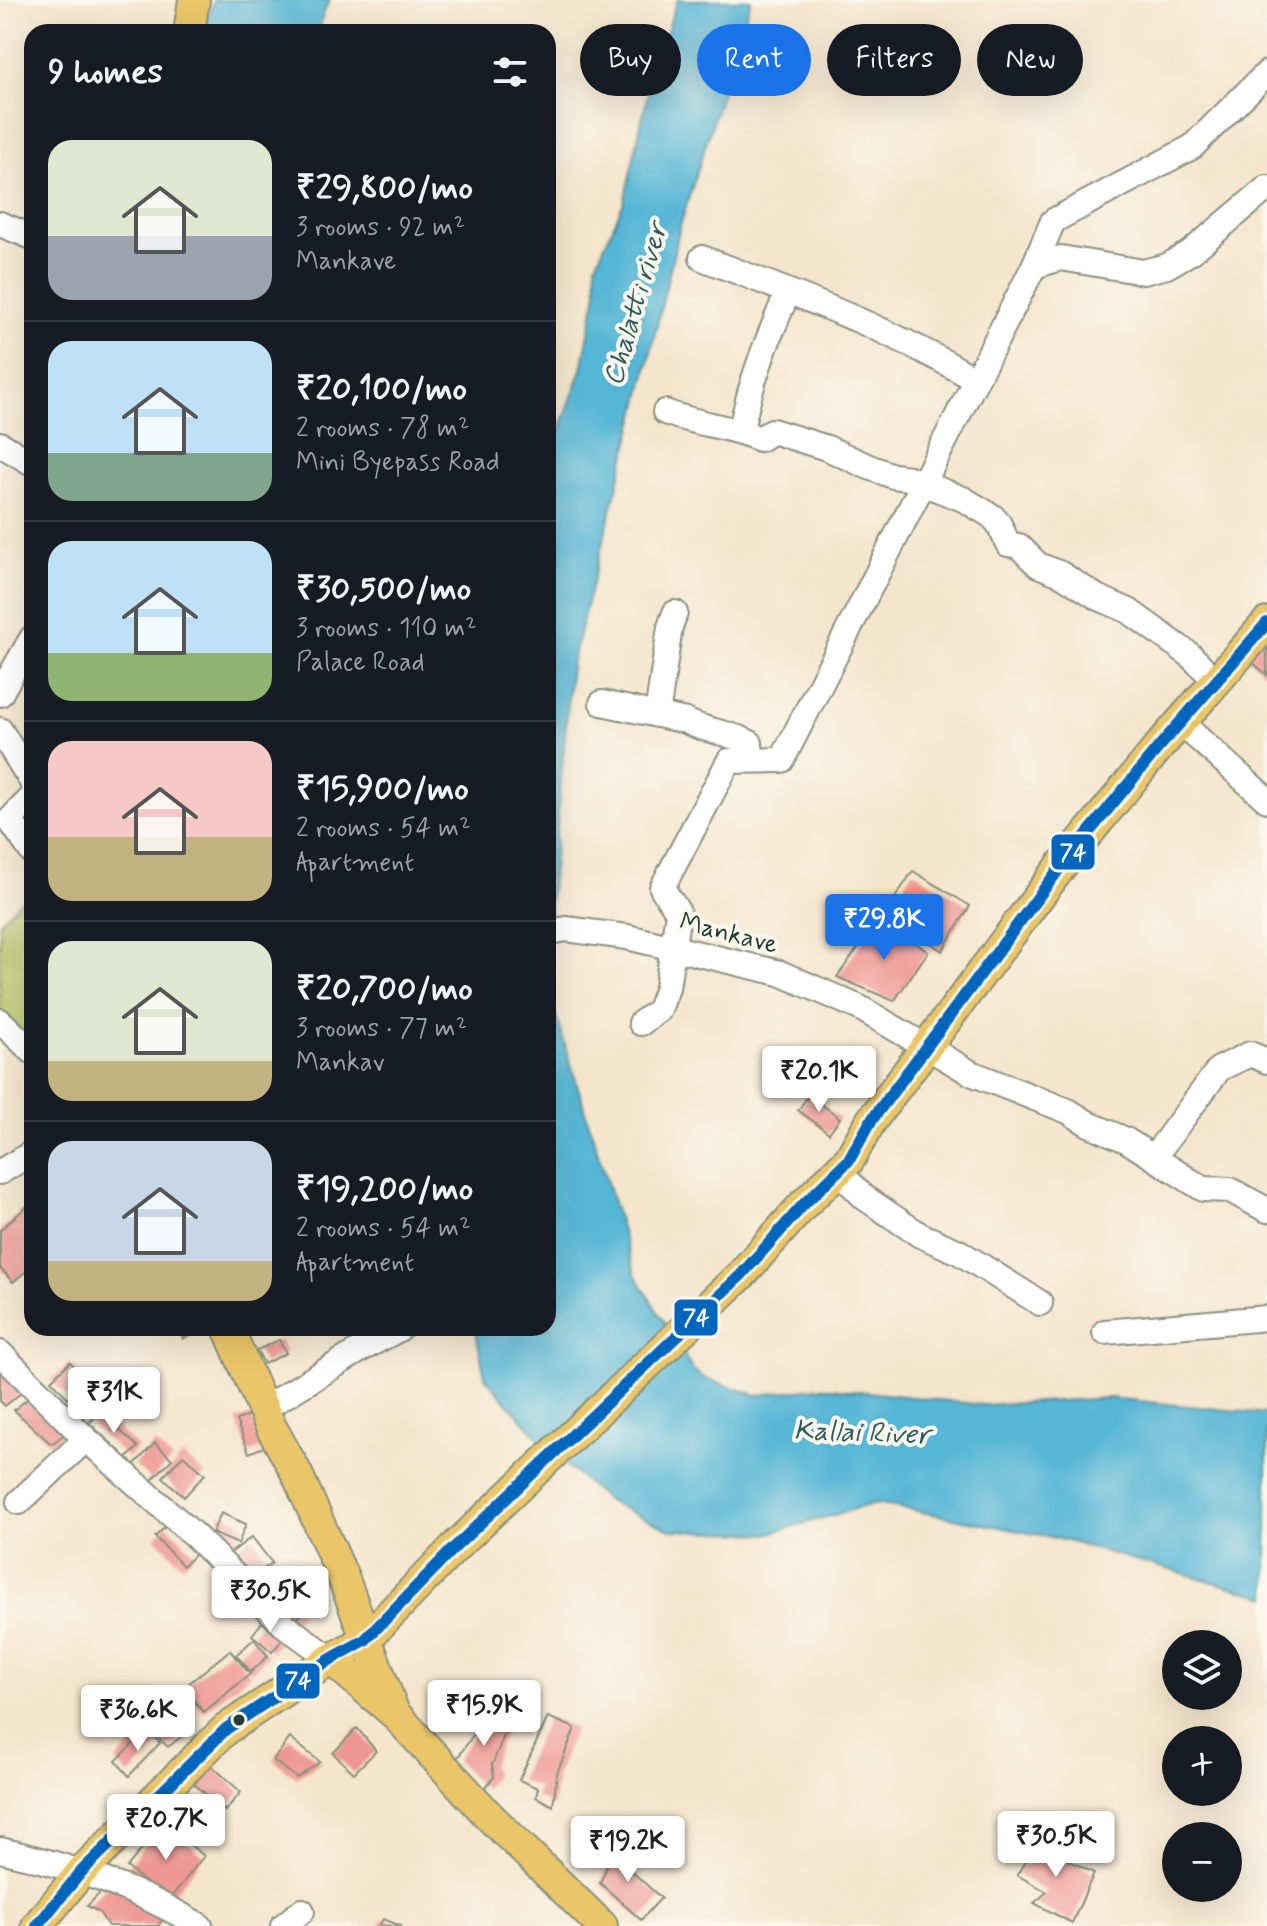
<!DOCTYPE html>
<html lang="en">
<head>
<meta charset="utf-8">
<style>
	:root { --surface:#171b24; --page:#242831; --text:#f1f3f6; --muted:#9ea1a6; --line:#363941; --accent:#1a73e8 }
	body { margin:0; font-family:Mynerve,sans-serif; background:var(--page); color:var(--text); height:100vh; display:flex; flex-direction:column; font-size:30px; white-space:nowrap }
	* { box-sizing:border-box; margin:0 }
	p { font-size:26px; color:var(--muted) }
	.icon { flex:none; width:44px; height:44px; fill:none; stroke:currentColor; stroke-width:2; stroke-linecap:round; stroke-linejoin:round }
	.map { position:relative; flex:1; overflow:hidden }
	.details { position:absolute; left:24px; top:24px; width:532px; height:1312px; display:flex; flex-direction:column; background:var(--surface); border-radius:24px; box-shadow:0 8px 32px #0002 }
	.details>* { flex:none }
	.guide { position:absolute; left:580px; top:24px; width:566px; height:72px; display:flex; gap:16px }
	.tools { position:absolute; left:1162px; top:1630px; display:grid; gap:16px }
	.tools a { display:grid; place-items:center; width:80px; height:80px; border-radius:50%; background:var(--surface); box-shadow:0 8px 32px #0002; font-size:40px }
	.price { position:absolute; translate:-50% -68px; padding:0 18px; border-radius:8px; background:#fff; color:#222; font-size:26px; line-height:52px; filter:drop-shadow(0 2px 4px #0008) }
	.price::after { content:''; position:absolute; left:50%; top:48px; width:24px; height:18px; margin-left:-12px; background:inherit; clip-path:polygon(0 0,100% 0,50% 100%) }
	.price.selected { background:var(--accent); color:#fff }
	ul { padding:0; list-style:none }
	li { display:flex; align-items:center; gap:24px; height:200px; padding:0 24px }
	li+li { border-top:2px solid var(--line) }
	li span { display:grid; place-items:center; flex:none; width:224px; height:160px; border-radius:24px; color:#555 }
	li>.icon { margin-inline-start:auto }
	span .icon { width:96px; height:96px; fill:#fffc; stroke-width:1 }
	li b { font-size:34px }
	h2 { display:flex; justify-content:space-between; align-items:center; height:96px; padding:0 24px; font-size:34px }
	.pill { padding:0 28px; border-radius:36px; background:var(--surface); box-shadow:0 8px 32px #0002; font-size:28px; line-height:72px }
	.pill.selected { background:var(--accent); color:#fff }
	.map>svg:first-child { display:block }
	.green { fill:#b3c164; stroke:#697f4c; stroke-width:2 }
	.water { fill:#57b6d5; stroke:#3b7a84; stroke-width:2 }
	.building { fill:#ee9692 }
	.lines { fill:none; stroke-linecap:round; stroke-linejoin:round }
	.minor-casing { stroke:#8a9180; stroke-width:28 }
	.major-casing { stroke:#8a9180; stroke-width:34 }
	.minor { stroke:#fff; stroke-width:24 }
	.major { stroke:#ebc669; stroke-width:30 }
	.bus-1-casing { stroke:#fbf7ec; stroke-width:18 }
	.bus-1 { stroke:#0065bd; stroke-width:12 }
	.bus-dot { fill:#1f3d34; stroke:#fbf7ec; stroke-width:3 }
	.labels { text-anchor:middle; stroke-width:8; stroke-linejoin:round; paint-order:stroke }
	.street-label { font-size:26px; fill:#1f3d34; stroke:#fbf7ec }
	.water-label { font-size:28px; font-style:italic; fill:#2d5b5c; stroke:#fbf7ec }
	.line-badge { stroke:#fbf7ec; stroke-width:3 }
	.badge-label { font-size:22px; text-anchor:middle; font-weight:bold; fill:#fff }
</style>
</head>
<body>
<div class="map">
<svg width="1267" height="1926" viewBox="0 0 1267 1926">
	<rect width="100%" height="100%" fill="#fbf7ec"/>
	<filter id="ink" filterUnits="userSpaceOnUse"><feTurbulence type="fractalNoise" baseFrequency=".0125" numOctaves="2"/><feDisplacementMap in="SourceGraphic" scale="16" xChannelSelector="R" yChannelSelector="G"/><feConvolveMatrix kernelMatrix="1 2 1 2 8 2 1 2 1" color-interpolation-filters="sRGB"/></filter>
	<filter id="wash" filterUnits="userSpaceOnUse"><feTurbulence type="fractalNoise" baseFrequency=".006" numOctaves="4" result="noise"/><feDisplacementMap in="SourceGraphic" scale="32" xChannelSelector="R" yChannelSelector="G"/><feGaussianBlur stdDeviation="1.8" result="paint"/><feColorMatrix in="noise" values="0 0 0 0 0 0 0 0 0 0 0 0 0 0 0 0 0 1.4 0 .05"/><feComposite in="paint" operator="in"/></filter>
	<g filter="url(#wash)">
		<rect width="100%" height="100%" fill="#f4e5cc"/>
		<path class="green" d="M 32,888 L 32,1041 L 0,1010 L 0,922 Z"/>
		<g class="water">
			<path d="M 214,0 L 330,0 L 323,14 L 319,32 L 202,32 Z"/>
			<path d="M 677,0 L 751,0 L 680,226 L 638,407 L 571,665 L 548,927 L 548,463 L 582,369 L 597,292 L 596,264 L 624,202 L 650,84 Z"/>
			<path d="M 548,989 L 635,1274 L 693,1370 L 706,1379 L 757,1395 L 823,1387 L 983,1405 L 1110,1398 L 1267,1414 L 1267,1597 L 1056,1538 L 876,1503 L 767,1534 L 670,1530 L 607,1501 L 551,1452 L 485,1377 L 475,1328 L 548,1328 Z"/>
		</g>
		<g id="blocks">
			<g class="building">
				<path d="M 1267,635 L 1267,675 L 1244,655 Z"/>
				<path d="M 913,871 L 970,906 L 942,951 L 886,911 Z"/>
				<path d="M 880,918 L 928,952 L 894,1001 L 837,977 Z"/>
				<path d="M 809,1095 L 840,1118 L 829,1133 L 798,1110 Z"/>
				<path d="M 32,1202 L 32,1266 L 13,1282 L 0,1268 L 0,1230 Z"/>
				<path d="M 178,1328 L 199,1328 L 200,1331 L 183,1339 Z"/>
				<path d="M 279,1340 L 286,1353 L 264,1364 L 257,1350 Z"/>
				<path d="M 0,1361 L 27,1388 L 5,1406 L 0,1401 Z"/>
				<path d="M 70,1362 L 105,1398 L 85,1416 L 51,1380 Z"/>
				<path d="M 31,1396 L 68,1432 L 51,1444 L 14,1410 Z"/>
				<path d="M 100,1412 L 138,1447 L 127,1458 L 89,1423 Z"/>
				<path d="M 251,1415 L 264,1447 L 249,1453 L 236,1420 Z"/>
				<path d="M 155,1443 L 172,1459 L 151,1481 L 134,1465 Z"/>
				<path d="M 183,1455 L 205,1474 L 184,1497 L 163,1477 Z"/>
				<path d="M 221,1513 L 246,1524 L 238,1544 L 212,1533 Z"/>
				<path d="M 167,1525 L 195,1554 L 183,1566 L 155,1537 Z"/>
				<path d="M 252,1537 L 272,1563 L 249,1580 L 229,1554 Z"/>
				<path d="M 282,1592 L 301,1615 L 290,1624 L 271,1601 Z"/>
				<path d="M 267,1616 L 288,1633 L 272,1652 L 252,1635 Z"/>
				<path d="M 254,1639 L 268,1656 L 251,1672 L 236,1655 Z"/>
				<path d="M 230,1650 L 250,1674 L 204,1712 L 183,1688 Z"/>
				<path d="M 173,1705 L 190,1730 L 168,1747 L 147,1727 Z"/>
				<path d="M 494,1705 L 509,1723 L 492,1765 L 494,1777 L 484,1789 L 456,1760 Z"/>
				<path d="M 548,1717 L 575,1728 L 557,1773 L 553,1806 L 536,1797 L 538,1788 L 519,1780 Z"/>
				<path d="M 357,1728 L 376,1751 L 354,1773 L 333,1753 Z"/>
				<path d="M 147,1730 L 160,1743 L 129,1776 L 116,1761 Z"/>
				<path d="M 290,1738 L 320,1762 L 297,1778 L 273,1760 Z"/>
				<path d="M 211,1765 L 241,1792 L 225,1811 L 194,1784 Z"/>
				<path d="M 193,1798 L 207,1809 L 196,1824 L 182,1814 Z"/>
				<path d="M 163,1823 L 204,1856 L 168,1901 L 127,1867 Z"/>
				<path d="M 1041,1834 L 1057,1838 L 1050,1851 L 1094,1873 L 1072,1923 L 1034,1903 L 1047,1892 L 1017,1875 Z"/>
				<path d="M 616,1844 L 632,1850 L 627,1867 L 661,1898 L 641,1920 L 600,1883 Z"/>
				<path d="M 109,1884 L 168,1911 L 158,1926 L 108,1926 L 99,1912 L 87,1906 Z"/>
				<path d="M 383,1919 L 401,1926 L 379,1926 Z"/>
			</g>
		</g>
	</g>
	<g filter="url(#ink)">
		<use href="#blocks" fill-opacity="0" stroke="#8a9180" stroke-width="2"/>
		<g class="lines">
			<defs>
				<g id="minor">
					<path d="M 0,224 L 32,237"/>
					<path d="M 702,258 C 795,294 890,328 976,380"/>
					<path d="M 1034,266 L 1061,258 L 1143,272 L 1167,266 L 1191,252 L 1267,188"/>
					<path d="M 665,412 C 696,424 729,426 760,439 L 772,431 L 827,448 L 869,467 L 893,476 L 909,478 L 963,499 L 992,516 L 999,524 L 1008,544 L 1019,546 L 1038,565 L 1061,574 L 1097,597 L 1129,611 L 1190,655 L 1216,681"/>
					<path d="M 741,431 C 750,382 768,338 788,292"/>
					<path d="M 0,444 L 32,463"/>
					<path d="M 0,694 L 32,638"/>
					<path d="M 602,703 L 686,721 C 706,732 730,732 750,743 L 751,760"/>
					<path d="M 657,715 L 670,627 L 675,613"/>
					<path d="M 1180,722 L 1267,800"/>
					<path d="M 0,730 L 32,782"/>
					<path d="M 32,797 L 10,820 L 32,852"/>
					<path d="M 550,932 L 566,929 L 627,937 L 780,973 L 860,1008 L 971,1073 L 1068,1111 L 1089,1124 L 1126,1140 L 1203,1189 L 1230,1190 L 1267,1210"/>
					<path d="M 0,1021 L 32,1051"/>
					<path d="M 641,1023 L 659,1010 L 667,988 L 678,912 L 662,888 L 729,761 L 782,760 L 1034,266 L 1053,221 L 1192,147 L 1267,73"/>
					<path d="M 1154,1157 L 1219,1069 L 1250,1054 L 1267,1061"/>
					<path d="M 838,1171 L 865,1198 L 920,1235 L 959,1252 L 1040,1303"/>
					<path d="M 0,1172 L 32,1153"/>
					<path d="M 1105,1332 L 1267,1318"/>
					<path d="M 0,1353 L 86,1439 L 195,1536 L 283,1624 L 331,1659"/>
					<path d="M 263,1409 L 360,1350 L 399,1329"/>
					<path d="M 19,1502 L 86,1439"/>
					<path d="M 0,1850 C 71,1866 137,1888 200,1926"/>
					<path d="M 283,1926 L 302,1911"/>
				</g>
				<g id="major">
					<path d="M 189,32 L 194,0"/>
					<path d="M 228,1328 L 271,1427 L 297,1474 L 343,1577 L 394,1713"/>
					<path d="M 331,1659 L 394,1713 L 491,1818 L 602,1926"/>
					<path d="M 37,1926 L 82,1871 L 226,1729 L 331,1659 L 365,1640 L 455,1547 L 741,1275 L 804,1204 L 849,1160 L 871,1121 L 1062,865 L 1158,748 L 1267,623"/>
				</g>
			</defs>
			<use href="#minor" class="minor-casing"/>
			<use href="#major" class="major-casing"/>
			<use href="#minor" class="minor"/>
			<use href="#major" class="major"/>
			<defs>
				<path id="bus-1" d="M 37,1926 L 82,1871 L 226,1729 L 331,1659 L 365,1640 L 455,1547 L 741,1275 L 804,1204 L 849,1160 L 871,1121 L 1062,865 L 1158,748 L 1267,623"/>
			</defs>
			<use href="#bus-1" class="bus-1-casing"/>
			<use href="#bus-1" class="bus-1"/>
		</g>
	</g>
	<circle class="bus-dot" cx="239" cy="1720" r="7"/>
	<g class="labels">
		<g class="street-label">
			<text transform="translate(729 932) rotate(14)" y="9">Mankave</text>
		</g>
		<g class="water-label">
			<text transform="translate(634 304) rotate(-74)" y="10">Chalatti river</text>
			<text transform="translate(862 1431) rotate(2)" y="10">Kallai River</text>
		</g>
	</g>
	<g class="line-badge">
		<rect x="1050" y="833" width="46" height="38" rx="8" fill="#0065bd"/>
		<rect x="673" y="1298" width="46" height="39" rx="8" fill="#0065bd"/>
		<rect x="275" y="1662" width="46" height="38" rx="8" fill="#0065bd"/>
	</g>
	<g class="badge-label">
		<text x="1073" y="860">74</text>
		<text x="696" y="1325">74</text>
		<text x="298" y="1688">74</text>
	</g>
</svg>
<div class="tools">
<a><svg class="icon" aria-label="layers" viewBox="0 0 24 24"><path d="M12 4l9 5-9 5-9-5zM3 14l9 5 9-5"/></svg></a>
<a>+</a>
<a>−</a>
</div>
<b class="price selected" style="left:884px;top:962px">₹29.8K</b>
<b class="price" style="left:819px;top:1114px">₹20.1K</b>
<b class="price" style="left:114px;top:1435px">₹31K</b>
<b class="price" style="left:270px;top:1634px">₹30.5K</b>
<b class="price" style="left:484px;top:1748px">₹15.9K</b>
<b class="price" style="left:138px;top:1753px">₹36.6K</b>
<b class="price" style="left:166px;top:1862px">₹20.7K</b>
<b class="price" style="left:1056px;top:1879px">₹30.5K</b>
<b class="price" style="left:628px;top:1884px">₹19.2K</b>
<div class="guide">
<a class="pill">Buy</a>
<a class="pill selected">Rent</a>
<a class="pill">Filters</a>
<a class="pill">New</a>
</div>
<section class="details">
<h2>9 homes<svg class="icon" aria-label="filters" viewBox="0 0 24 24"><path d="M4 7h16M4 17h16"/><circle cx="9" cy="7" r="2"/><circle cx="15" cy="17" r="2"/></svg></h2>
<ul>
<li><span style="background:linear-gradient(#dfe7d0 60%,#9aa5b1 0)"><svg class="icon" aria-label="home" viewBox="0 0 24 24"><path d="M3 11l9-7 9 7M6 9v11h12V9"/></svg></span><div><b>₹29,800/mo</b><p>3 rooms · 92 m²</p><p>Mankave</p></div></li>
<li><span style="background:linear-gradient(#bfe0f5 70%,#7fa58c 0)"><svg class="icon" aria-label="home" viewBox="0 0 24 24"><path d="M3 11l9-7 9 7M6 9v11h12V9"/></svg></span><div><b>₹20,100/mo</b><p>2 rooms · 78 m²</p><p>Mini Byepass Road</p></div></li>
<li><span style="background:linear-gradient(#bfe0f5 70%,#8fb573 0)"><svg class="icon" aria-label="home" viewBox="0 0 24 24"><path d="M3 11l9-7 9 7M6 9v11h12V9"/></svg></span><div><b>₹30,500/mo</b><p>3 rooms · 110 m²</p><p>Palace Road</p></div></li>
<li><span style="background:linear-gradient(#f6c9c9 60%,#c2b280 0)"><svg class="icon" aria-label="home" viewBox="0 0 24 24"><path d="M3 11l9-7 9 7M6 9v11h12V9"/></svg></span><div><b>₹15,900/mo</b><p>2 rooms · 54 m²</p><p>Apartment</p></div></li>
<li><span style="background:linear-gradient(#dfe7d0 75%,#c2b280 0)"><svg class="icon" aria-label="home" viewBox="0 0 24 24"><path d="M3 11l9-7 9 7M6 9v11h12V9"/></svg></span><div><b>₹20,700/mo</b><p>3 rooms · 77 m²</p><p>Mankav</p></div></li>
<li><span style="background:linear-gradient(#c9d6e8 75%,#c2b280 0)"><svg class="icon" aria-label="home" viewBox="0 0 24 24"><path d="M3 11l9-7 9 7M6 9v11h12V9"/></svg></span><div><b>₹19,200/mo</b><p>2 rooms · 54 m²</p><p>Apartment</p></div></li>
</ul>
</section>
</div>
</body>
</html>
